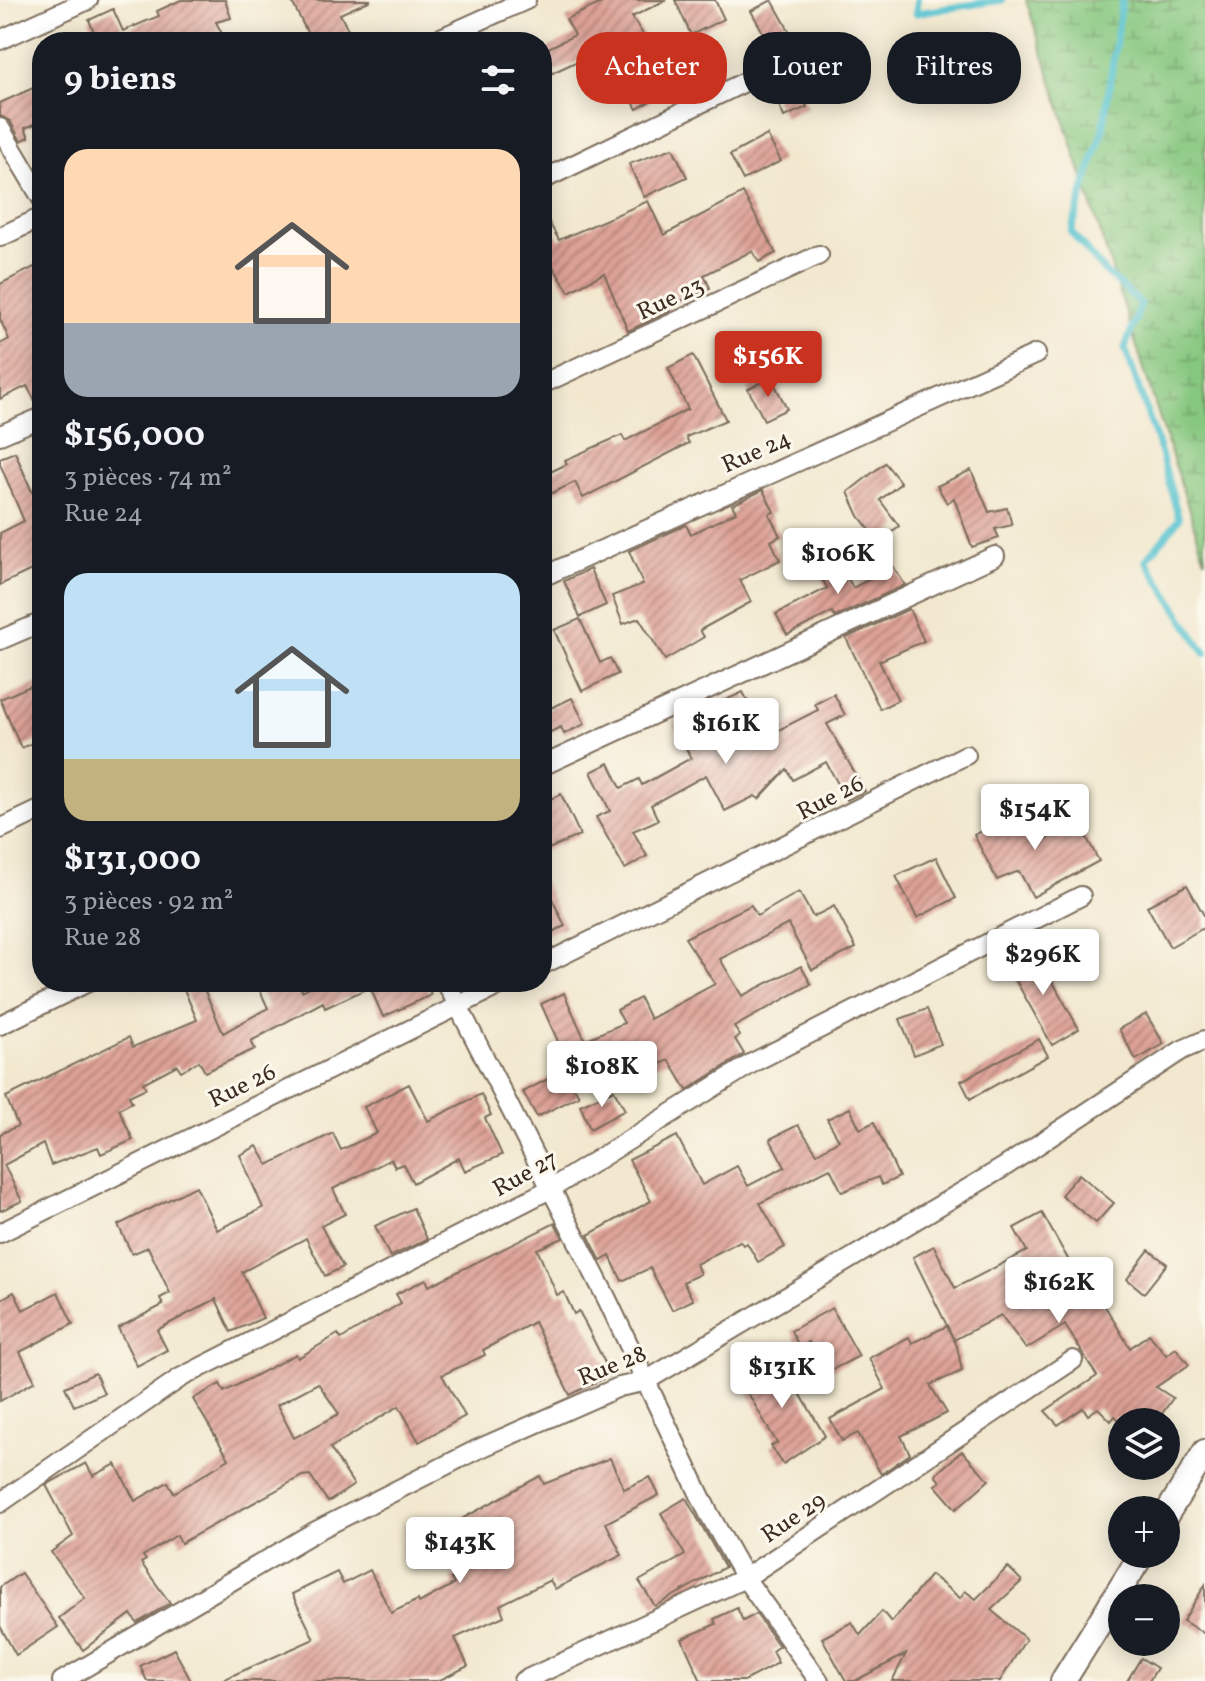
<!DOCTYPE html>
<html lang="fr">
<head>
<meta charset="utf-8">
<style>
	:root { --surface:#171b24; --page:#242831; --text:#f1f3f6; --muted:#9ea1a6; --accent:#c8321e }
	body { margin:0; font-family:Vollkorn,serif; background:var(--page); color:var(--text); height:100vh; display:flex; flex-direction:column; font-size:30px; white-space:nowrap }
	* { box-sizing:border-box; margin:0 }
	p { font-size:26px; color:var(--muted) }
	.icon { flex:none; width:44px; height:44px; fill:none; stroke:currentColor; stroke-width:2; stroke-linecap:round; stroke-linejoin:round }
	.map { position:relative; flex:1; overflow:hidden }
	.sheet { position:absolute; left:32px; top:32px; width:520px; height:960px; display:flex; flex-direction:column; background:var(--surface); border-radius:32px; box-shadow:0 4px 20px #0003 }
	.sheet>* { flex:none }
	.hud { position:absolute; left:576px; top:32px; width:508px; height:72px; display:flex; gap:16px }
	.tools { position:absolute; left:1108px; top:1408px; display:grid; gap:16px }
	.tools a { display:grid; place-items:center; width:72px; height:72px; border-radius:50%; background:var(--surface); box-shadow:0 4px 20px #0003; font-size:40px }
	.price { position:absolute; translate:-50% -68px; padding:0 18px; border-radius:8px; background:#fff; color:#222; font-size:26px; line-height:52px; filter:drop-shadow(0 2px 4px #0008) }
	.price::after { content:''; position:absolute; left:50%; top:48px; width:24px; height:18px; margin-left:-12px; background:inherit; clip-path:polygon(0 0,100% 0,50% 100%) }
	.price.current { background:var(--accent); color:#fff }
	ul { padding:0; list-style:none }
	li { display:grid; align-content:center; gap:16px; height:424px; padding:0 32px }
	li span { display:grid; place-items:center; height:248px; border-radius:24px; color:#555 }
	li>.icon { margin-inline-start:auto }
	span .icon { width:144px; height:144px; fill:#fffc; stroke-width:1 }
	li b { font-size:34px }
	h2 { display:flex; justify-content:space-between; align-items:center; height:96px; padding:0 32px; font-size:34px }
	.tag { padding:0 28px; border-radius:32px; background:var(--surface); box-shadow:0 4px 20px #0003; font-size:28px; line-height:72px }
	.tag.current { background:var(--accent); color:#fff }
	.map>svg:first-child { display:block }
	.wetland { fill:url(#wetland-marsh); stroke:#60784e; stroke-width:2 }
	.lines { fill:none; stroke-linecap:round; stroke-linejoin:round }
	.stream { stroke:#57c3d0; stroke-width:7 }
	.building { fill:url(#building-hatch); fill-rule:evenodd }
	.minor-casing { stroke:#7b6c5c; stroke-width:22 }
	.tertiary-casing { stroke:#7b6c5c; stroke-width:28 }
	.minor { stroke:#fff; stroke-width:18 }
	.tertiary { stroke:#fff; stroke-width:24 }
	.labels { text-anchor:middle; stroke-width:6; stroke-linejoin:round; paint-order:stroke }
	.street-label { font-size:24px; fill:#3b2a1e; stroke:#fbf7ec }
</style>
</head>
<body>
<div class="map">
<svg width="1205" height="1681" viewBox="0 0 1205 1681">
	<defs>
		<pattern id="wetland-marsh" width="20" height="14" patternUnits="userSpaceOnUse" patternTransform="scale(2)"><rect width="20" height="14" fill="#86c77f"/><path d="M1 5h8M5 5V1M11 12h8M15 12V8" fill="none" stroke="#6fa267"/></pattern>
		<pattern id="building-hatch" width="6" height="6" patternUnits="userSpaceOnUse" patternTransform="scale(2)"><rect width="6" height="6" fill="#dda196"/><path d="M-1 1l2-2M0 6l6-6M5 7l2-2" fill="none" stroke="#b4837a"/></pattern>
	</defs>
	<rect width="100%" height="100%" fill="#fbf7ec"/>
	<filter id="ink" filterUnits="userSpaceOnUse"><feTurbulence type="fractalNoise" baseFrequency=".0125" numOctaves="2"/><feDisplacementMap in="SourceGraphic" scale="16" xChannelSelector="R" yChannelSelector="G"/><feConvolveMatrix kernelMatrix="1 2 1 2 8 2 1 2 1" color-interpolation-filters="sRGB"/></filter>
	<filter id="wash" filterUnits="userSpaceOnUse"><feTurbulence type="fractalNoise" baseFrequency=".006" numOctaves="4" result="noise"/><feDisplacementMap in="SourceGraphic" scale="32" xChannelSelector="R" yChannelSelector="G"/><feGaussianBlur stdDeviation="1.8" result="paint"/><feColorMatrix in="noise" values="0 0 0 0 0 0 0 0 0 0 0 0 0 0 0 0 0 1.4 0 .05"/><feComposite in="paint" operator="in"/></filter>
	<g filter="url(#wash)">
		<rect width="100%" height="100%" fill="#f2e8cf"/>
		<path class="wetland" d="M 1026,0 L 1205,0 L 1205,560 Z"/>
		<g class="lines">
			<g class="stream">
				<path d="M 917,0 L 916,13 L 1002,0"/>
				<path d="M 1122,0 L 1103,129 L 1071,232 L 1104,271 L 1141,304 L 1125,348 L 1159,447 L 1179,519 L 1146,560 L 1205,653"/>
			</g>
		</g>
		<g id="blocks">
			<g class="building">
				<path d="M 181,0 L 225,0 L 231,18 L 216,22 L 226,42 L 98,42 L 89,20 L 113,9 L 123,31 L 159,16 L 157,11 Z"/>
				<path d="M 291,0 L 371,0 L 340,14 L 350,34 L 335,42 L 312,42 Z"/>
				<path d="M 608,0 L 666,0 L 632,17 L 659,60 L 684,45 L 699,72 L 637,109 L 603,49 L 548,75 L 542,51 L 575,35 L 566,19 Z"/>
				<path d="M 675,0 L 715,0 L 724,19 L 691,35 Z"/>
				<path d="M 772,0 L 791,34 L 770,45 L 751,11 Z"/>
				<path d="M 794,77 L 807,107 L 784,117 L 771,87 Z"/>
				<path d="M 42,84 L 42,121 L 25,128 L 29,137 L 21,141 L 10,121 L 0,116 L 0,103 Z"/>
				<path d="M 767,135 L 781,161 L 743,180 L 730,155 Z"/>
				<path d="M 673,148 L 687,177 L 644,197 L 629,164 Z"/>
				<path d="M 743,193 L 776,253 L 759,262 L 752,251 L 704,275 L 710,288 L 667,307 L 670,311 L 628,331 L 604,273 L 569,292 L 552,265 L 542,270 L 542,210 L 559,240 L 648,201 L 664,235 Z"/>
				<path d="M 42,263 L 42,405 L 38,406 L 27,386 L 0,399 L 0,344 L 9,339 L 0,319 L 0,284 Z"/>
				<path d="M 693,355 L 726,420 L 686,437 L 689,443 L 583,498 L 575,482 L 542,498 L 542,476 L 567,464 L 565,460 L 622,435 L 625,441 L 688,409 L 668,368 Z"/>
				<path d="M 771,377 L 787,409 L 764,420 L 748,389 Z"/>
				<path d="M 15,452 L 32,492 L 42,487 L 42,565 L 0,585 L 0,533 L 24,521 L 0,464 L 0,458 Z"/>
				<path d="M 885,463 L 901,483 L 880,500 L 899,526 L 879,542 L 859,516 L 848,492 Z"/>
				<path d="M 971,470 L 989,512 L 1007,508 L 1012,525 L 995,529 L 999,538 L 972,547 L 954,498 L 947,503 L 937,486 Z"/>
				<path d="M 763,490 L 774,512 L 769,514 L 780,536 L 771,541 L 780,560 L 740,580 L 751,602 L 700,630 L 704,637 L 665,660 L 639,618 L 623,624 L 612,596 L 643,584 L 629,551 L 686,525 L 691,534 L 736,512 L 732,505 Z"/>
				<path d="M 837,559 L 853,588 L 893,566 L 905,585 L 835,617 L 832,612 L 787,635 L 776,614 L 827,588 L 817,569 Z"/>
				<path d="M 590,569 L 606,605 L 580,617 L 564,581 Z"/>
				<path d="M 909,609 L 924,641 L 879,661 L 898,700 L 880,709 L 846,638 Z"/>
				<path d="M 580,619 L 600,663 L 610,658 L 618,674 L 582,691 L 554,630 Z"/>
				<path d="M 42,681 L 42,739 L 21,748 L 0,699 Z"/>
				<path d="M 743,692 L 765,737 L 818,710 L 815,704 L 834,694 L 845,715 L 827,724 L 865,791 L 847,800 L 826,762 L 793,780 L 787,769 L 759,799 L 755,796 L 725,811 L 706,775 L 651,805 L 658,820 L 633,831 L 647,856 L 625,869 L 596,817 L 610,811 L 591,772 L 609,763 L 621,788 L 639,779 L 642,785 L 691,758 L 674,724 Z"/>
				<path d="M 572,698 L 585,724 L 564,734 L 561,727 L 542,736 L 542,712 Z"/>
				<path d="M 561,794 L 580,835 L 542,852 L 542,803 Z"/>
				<path d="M 1029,807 L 1046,839 L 1079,823 L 1099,861 L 1033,897 L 1019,871 L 997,880 L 974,835 Z"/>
				<path d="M 936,857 L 956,898 L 917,918 L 896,876 Z"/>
				<path d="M 542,878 L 565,926 L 542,937 Z"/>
				<path d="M 1187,885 L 1205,917 L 1205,927 L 1170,947 L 1147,906 Z"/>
				<path d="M 799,892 L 813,917 L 834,906 L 856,948 L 812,970 L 788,924 L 720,959 L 742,996 L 801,966 L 811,984 L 734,1027 L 740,1036 L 735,1039 L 744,1054 L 687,1090 L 669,1060 L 624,1080 L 594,1056 L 570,1068 L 541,1004 L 564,993 L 585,1040 L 624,1023 L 617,1010 L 640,998 L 650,1019 L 715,984 L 685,938 L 751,905 L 757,916 Z"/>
				<path d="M 1035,950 L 1079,1029 L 1052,1045 L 1007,965 Z"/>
				<path d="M 181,982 L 201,982 L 223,1033 L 268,1008 L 256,982 L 298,982 L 302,991 L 314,985 L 313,982 L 424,982 L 431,995 L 383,1017 L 370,987 L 325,1008 L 323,1002 L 251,1041 L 255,1049 L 205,1072 L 199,1061 L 181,1071 L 177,1065 L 143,1083 L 146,1088 L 129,1096 L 132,1102 L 119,1109 L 133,1140 L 101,1154 L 98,1147 L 51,1165 L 43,1144 L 4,1165 L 22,1201 L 0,1211 L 0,1134 L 18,1126 L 6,1097 L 129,1037 L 133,1047 L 197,1020 Z"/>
				<path d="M 927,1009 L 941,1044 L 914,1055 L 900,1019 Z"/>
				<path d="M 1146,1014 L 1164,1044 L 1136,1060 L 1119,1029 Z"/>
				<path d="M 1039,1039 L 1048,1056 L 970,1099 L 961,1081 Z"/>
				<path d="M 565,1070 L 579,1096 L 537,1117 L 523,1092 Z"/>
				<path d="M 409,1084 L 428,1121 L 481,1094 L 491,1115 L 485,1118 L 502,1155 L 465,1171 L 459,1158 L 413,1183 L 403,1164 L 395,1167 L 391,1159 L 333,1189 L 345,1214 L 321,1226 L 343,1267 L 325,1276 L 306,1238 L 242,1272 L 263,1318 L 231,1332 L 216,1299 L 157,1330 L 167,1350 L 137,1366 L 118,1328 L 163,1305 L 160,1298 L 170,1293 L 148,1247 L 132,1254 L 118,1225 L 196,1186 L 217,1230 L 263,1208 L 240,1155 L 257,1146 L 268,1165 L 333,1133 L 341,1150 L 377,1133 L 364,1107 Z"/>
				<path d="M 614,1090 L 625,1110 L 590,1129 L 580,1105 Z"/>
				<path d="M 850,1108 L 860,1129 L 874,1122 L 899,1177 L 882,1185 L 878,1177 L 842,1192 L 830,1168 L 760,1203 L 785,1247 L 758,1262 L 747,1243 L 743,1245 L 740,1241 L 696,1264 L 700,1274 L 683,1282 L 693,1300 L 672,1310 L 650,1268 L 622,1281 L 610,1256 L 601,1261 L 588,1235 L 651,1201 L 629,1160 L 677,1136 L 702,1185 L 737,1166 L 748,1186 L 785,1167 L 770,1139 L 798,1125 L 817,1153 L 839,1140 L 827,1119 Z"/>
				<path d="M 1079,1174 L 1114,1203 L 1096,1223 L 1061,1195 Z"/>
				<path d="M 413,1208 L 427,1239 L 390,1257 L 375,1226 Z"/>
				<path d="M 1042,1213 L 1077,1275 L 1084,1271 L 1130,1348 L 1149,1334 L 1166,1355 L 1176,1348 L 1189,1365 L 1156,1387 L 1173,1398 L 1156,1422 L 1121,1422 L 1115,1416 L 1111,1421 L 1098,1408 L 1088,1415 L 1083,1408 L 1058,1425 L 1045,1411 L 1097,1376 L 1065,1325 L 1026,1349 L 1001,1315 L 954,1340 L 913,1257 L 934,1246 L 955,1288 L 1027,1251 L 1014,1228 Z"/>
				<path d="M 555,1223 L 563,1238 L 537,1249 L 557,1295 L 564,1292 L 574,1314 L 579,1311 L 611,1375 L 570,1395 L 534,1322 L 483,1350 L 485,1355 L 442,1375 L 465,1416 L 419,1442 L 399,1406 L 330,1448 L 354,1485 L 328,1502 L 310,1475 L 302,1476 L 181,1543 L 177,1535 L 143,1556 L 146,1560 L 141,1563 L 170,1603 L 137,1623 L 131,1614 L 83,1650 L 59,1618 L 85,1598 L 51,1552 L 73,1536 L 46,1485 L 86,1463 L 93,1476 L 116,1464 L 135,1501 L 168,1482 L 174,1493 L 229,1459 L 193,1399 L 220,1384 L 224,1392 L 296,1354 L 298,1358 L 338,1334 L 341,1339 L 401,1303 L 396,1294 L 426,1279 L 429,1286 ZM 318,1383 L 339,1414 L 294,1438 L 277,1405 Z"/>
				<path d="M 1149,1250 L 1167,1264 L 1144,1293 L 1127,1279 Z"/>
				<path d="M 14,1292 L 23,1310 L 58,1292 L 73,1324 L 20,1352 L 35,1381 L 0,1401 L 0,1300 Z"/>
				<path d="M 832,1308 L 859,1356 L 826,1373 L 809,1342 L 800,1348 L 791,1331 Z"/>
				<path d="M 947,1326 L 957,1346 L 962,1371 L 930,1385 L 947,1413 L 901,1436 L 910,1454 L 881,1474 L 858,1433 L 842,1441 L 830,1419 L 885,1389 L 869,1358 L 909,1337 L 912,1343 Z"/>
				<path d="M 774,1357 L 794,1393 L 798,1390 L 825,1436 L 783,1464 L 771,1446 L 777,1443 L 738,1376 Z"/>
				<path d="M 95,1373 L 104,1393 L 74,1406 L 65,1387 Z"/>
				<path d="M 962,1451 L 989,1480 L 956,1509 L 935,1485 L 940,1482 L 935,1475 Z"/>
				<path d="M 610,1458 L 624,1489 L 650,1477 L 659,1495 L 606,1523 L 622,1555 L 555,1589 L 550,1580 L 500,1605 L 504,1616 L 455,1638 L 468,1666 L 438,1681 L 220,1681 L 314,1639 L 292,1594 L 337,1572 L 343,1584 L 370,1570 L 391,1613 L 418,1600 L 419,1603 L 454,1584 L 451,1579 L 482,1563 L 458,1521 L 540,1476 L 544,1484 Z"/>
				<path d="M 686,1498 L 725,1567 L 655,1606 L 639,1581 L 685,1555 L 661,1513 Z"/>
				<path d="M 1008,1567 L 1022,1581 L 991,1610 L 1026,1639 L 1000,1681 L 892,1681 L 906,1654 L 855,1681 L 846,1681 L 822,1638 L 852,1622 L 860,1635 L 882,1611 L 891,1622 L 931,1575 L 960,1598 L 965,1591 L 976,1599 Z"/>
				<path d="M 21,1573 L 58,1627 L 16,1655 L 0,1626 L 0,1587 Z"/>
				<path d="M 1205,1585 L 1205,1634 L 1183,1621 Z"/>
				<path d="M 737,1608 L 743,1621 L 756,1614 L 779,1646 L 772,1651 L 778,1663 L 744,1681 L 701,1681 L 682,1639 L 716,1624 L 714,1619 Z"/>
				<path d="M 174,1649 L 191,1681 L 147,1681 L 140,1666 Z"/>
				<path d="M 1141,1658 L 1157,1668 L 1149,1681 L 1127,1681 Z"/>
			</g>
		</g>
	</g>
	<g filter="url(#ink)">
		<use href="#blocks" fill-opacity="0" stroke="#7b6c5c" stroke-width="2"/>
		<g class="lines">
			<defs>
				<g id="minor">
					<path d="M 0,40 L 88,0"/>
					<path d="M 432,42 L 526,0"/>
					<path d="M 0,128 L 42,199"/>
					<path d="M 542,180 L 782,64"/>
					<path d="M 0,237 L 42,217"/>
					<path d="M 542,384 L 819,255"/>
					<path d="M 0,435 L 42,417"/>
					<path d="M 542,577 L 1036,354"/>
					<path d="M 0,640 L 42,622"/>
					<path d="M 542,766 L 995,556"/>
					<path d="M 0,829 L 42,809"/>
					<path d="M 542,965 L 966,755"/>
					<path d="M 446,982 L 607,1299 L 708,1512 L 745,1578 L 819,1681"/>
					<path d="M 0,1025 L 88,982"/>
					<path d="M 0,1233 L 506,982"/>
					<path d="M 0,1503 L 180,1378 L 552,1188 L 754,1062 L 1081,896"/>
					<path d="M 62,1681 L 316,1531 L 476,1450 L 619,1387 L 644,1382 L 1004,1167 L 1182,1050 L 1205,1040"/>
					<path d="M 523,1681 L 745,1578 L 1073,1360"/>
				</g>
				<g id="tertiary">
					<path d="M 1166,1515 L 1205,1452"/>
					<path d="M 1063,1681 L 1142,1554"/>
				</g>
			</defs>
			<use href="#minor" class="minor-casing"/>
			<use href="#tertiary" class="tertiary-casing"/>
			<use href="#minor" class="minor"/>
			<use href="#tertiary" class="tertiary"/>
		</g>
	</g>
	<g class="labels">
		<g class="street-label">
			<text transform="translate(670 298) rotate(-25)" y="8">Rue 23</text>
			<text transform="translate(756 451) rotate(-24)" y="8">Rue 24</text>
			<text transform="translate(830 797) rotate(-27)" y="8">Rue 26</text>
			<text transform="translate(242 1085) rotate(-26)" y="8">Rue 26</text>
			<text transform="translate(525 1173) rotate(-29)" y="8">Rue 27</text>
			<text transform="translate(612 1365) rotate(-22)" y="8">Rue 28</text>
			<text transform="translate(793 1517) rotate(-34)" y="8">Rue 29</text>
		</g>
	</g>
</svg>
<div class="tools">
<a><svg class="icon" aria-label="layers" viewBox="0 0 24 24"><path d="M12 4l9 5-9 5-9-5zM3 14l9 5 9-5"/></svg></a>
<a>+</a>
<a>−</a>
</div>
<b class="price current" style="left:768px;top:399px">$156K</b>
<b class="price" style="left:838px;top:596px">$106K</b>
<b class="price" style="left:726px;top:766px">$161K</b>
<b class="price" style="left:1035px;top:852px">$154K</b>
<b class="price" style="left:1043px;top:997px">$296K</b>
<b class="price" style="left:602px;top:1109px">$108K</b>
<b class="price" style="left:1059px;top:1325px">$162K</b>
<b class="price" style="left:782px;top:1410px">$131K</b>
<b class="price" style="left:460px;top:1585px">$143K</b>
<div class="hud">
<a class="tag current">Acheter</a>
<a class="tag">Louer</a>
<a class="tag">Filtres</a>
</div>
<section class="sheet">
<h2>9 biens<svg class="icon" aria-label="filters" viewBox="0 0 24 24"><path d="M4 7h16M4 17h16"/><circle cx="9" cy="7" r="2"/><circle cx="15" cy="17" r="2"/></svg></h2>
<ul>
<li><span style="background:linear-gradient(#ffd9b3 70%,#9aa5b1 0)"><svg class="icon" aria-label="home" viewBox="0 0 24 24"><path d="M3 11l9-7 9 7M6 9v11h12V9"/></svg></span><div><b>$156,000</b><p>3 pièces · 74 m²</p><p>Rue 24</p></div></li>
<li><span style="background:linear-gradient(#bfe0f5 75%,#c2b280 0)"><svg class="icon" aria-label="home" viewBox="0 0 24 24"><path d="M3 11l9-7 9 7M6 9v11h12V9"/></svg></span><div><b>$131,000</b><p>3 pièces · 92 m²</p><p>Rue 28</p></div></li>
</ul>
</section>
</div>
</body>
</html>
